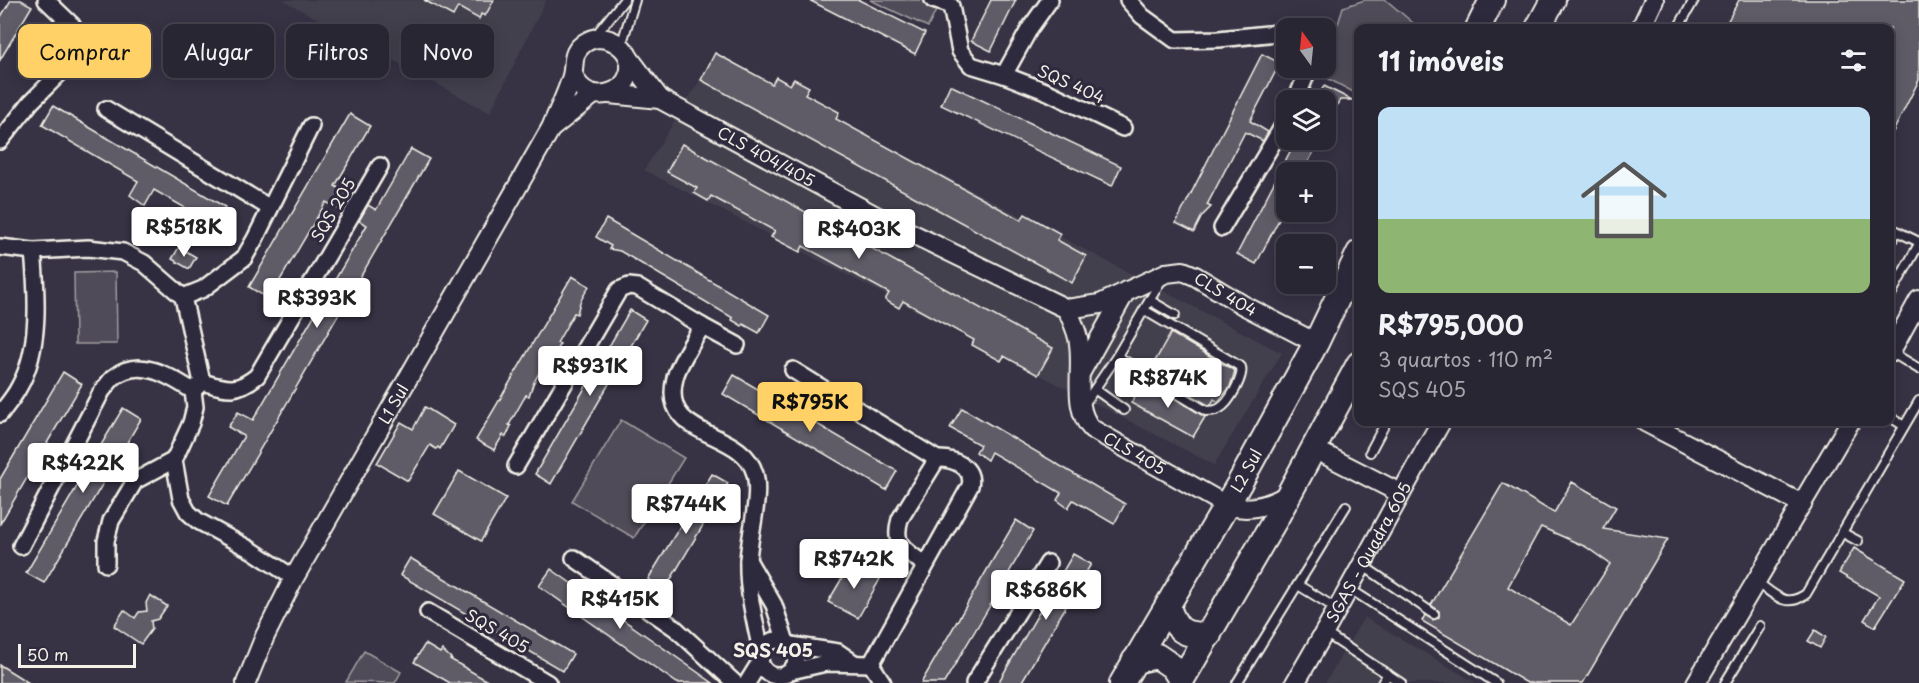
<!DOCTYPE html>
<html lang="pt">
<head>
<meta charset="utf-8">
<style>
	:root { --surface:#292633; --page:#35323f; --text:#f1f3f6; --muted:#a5a5ac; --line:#45434e; --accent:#ffd166 }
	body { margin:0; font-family:"Playpen Sans",sans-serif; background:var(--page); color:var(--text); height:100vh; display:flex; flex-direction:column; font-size:22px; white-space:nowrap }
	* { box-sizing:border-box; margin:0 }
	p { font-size:20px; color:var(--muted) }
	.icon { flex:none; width:33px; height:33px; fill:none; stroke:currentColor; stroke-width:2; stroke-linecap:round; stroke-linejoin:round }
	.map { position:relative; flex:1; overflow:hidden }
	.drawer { position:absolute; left:1354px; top:24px; width:540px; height:402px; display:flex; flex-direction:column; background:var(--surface); border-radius:12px; box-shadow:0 3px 15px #0003,0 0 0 2px var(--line) }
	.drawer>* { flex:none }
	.hud { position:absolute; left:18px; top:24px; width:570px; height:54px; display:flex; gap:12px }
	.needle { width:39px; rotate:345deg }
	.tools { position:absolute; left:1276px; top:18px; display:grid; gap:12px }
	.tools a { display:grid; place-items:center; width:60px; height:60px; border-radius:12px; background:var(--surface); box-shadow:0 3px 15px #0003,0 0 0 2px var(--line); font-size:30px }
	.scale { position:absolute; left:18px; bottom:15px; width:118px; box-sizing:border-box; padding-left:6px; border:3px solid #f4f1e8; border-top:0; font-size:16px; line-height:21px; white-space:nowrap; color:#f4f1e8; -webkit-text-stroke:4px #2f2a3d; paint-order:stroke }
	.price { position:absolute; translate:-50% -51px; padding:0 14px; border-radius:6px; background:#fff; color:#222; font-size:20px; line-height:39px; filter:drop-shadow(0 2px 3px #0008) }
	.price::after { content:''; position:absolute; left:50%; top:36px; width:18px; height:14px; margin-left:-9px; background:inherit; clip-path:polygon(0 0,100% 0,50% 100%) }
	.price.selected { background:var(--accent); color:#111 }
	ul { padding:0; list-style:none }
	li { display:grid; align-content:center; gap:12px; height:318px; padding:0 24px }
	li+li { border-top:2px solid var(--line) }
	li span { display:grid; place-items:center; height:186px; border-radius:12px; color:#555 }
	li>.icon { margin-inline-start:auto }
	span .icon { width:108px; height:108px; fill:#fffc; stroke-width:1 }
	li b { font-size:26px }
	h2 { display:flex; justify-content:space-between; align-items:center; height:72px; padding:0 24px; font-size:26px }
	.chip { padding:0 21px; border-radius:12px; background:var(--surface); box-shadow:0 3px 15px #0003,0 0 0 2px var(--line); font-size:21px; line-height:54px }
	.chip.selected { background:var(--accent); color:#111 }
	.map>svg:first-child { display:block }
	.built { fill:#433f4e }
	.green { fill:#504b59; stroke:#a29ea0; stroke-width:1.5 }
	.building { fill:#5f5c67; stroke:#f4f1e8; stroke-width:1.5; fill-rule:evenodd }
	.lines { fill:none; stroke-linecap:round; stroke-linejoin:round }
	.service-casing { stroke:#f4f1e8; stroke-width:12 }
	.minor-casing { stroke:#f4f1e8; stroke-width:20 }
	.tertiary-casing { stroke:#f4f1e8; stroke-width:22 }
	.primary-casing { stroke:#f4f1e8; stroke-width:28 }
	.service { stroke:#2f2a3d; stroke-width:8 }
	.minor { stroke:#2f2a3d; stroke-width:15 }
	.tertiary { stroke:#2f2a3d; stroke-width:18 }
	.primary { stroke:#2f2a3d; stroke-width:24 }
	.labels { text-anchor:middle; stroke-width:6; stroke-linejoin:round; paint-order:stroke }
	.street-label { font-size:16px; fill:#f4f1e8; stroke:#2f2a3d }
	.neighbourhood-label { font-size:18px; font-weight:bold; fill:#f4f1e8; stroke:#2f2a3d }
</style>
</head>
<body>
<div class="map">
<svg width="1919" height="683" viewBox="0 0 1919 683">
	<rect width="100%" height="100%" fill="#373244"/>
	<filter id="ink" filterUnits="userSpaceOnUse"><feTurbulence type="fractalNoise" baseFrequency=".0167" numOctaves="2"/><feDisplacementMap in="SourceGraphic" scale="12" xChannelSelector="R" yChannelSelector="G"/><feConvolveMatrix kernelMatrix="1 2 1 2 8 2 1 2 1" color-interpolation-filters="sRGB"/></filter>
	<g filter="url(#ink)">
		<g class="built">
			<path d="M 283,0 L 546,0 L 490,113 Z"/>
			<path d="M 714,55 L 1282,353 L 1214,465 L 644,170 L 697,85 Z"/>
			<path d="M 1364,617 L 1476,683 L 1325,683 Z"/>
		</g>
		<g class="green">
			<path d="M 870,0 L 941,0 L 928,27 Z"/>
			<path d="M 1365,0 L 1386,0 L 1419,28 L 1359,28 L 1359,95 L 1323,76 L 1343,7 Z"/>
			<path d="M 116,272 L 117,344 L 75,344 L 74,273 Z"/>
			<path d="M 621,420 L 684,458 L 634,538 L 572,501 Z"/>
			<path d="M 364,651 L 401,672 L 395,683 L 346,682 Z"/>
		</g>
		<g class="building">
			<path d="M 11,0 L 21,0 L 32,6 L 0,60 L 0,18 Z"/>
			<path d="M 424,0 L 494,0 L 485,16 L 481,14 L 479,19 L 458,7 L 453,16 Z"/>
			<path d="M 809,0 L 859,0 L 925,33 L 915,54 Z"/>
			<path d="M 991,0 L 1016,0 L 991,51 L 971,41 Z"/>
			<path d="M 1739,0 L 1919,0 L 1919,80 L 1890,138 L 1890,28 L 1724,28 Z"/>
			<path d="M 715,53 L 772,84 L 776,77 L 790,85 L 794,79 L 809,87 L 805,94 L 839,112 L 836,119 L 1021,220 L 1025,214 L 1061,234 L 1057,240 L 1086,256 L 1072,283 L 701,80 Z"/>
			<path d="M 1262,54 L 1280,63 L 1250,121 L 1268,132 L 1263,141 L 1245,132 L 1207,205 L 1211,207 L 1202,216 L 1194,232 L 1176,223 Z"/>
			<path d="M 950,85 L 1121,166 L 1112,186 L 941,105 Z"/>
			<path d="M 1324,86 L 1352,100 L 1340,100 L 1326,127 L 1326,100 L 1316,100 Z"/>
			<path d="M 53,106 L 225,207 L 215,225 L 154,190 L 145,206 L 130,195 L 138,181 L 42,125 Z"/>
			<path d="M 350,114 L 370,126 L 335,186 L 351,195 L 342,211 L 326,202 L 269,299 L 249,287 Z"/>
			<path d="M 1296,140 L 1320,140 L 1303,172 L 1287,172 L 1287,204 L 1256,264 L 1237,254 Z"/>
			<path d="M 682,144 L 1053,348 L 1038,375 L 1004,356 L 1001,361 L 972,345 L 974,340 L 903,301 L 899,308 L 885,300 L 889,293 L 803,246 L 800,252 L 771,237 L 775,231 L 711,196 L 708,201 L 694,193 L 697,188 L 667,172 Z"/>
			<path d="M 411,149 L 429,159 L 227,506 L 209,496 L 244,436 L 228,427 L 238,412 L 253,420 L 367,225 L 359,221 L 368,205 L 376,210 Z"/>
			<path d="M 606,219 L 769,315 L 759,333 L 743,324 L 742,326 L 732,320 L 733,318 L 620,251 L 609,249 L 611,246 L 596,237 Z"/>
			<path d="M 179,247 L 196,257 L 189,269 L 172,259 Z"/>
			<path d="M 572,276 L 589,286 L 580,302 L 577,314 L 574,313 L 557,343 L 560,344 L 553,355 L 550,353 L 533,384 L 529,396 L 526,395 L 509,425 L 511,426 L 506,437 L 503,435 L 494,450 L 476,440 Z"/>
			<path d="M 630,310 L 646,320 L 551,484 L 535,474 Z"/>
			<path d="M 1171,333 L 1235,371 L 1230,387 L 1218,402 L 1214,399 L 1211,405 L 1208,405 L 1150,370 Z"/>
			<path d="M 63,372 L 82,384 L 47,443 L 60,450 L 51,467 L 38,459 L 0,524 L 0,479 Z"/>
			<path d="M 734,375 L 897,471 L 886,490 L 723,394 Z"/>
			<path d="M 1145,380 L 1205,417 L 1193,437 L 1131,403 Z"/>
			<path d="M 425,407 L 454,425 L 440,449 L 438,447 L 436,449 L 430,445 L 408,481 L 377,463 L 401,422 L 413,429 Z"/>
			<path d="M 123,408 L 141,419 L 44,583 L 26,573 L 79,483 L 68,477 L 77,461 L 88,467 Z"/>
			<path d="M 962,408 L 1125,504 L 1114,524 L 1073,500 L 1068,508 L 1057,500 L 1061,493 L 991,452 L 987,460 L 976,452 L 980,445 L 950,428 Z"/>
			<path d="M 459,471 L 506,498 L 481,541 L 434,514 Z"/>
			<path d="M 712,474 L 728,483 L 661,596 L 646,587 L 650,580 L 648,579 Z"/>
			<path d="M 1572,482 L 1616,507 L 1603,529 L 1668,539 L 1583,683 L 1527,683 L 1422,621 L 1425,615 L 1433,620 L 1439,617 L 1439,611 L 1431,605 L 1503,483 L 1554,513 ZM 1541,527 L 1586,547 L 1610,564 L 1571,625 L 1508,587 Z"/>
			<path d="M 1016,520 L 1033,531 L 988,609 L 944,683 L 921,683 Z"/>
			<path d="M 1854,548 L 1905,579 L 1875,627 L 1864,620 L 1879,596 L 1839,573 Z"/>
			<path d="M 1073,554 L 1091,564 L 1021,683 L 998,683 Z"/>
			<path d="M 410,558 L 573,654 L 563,671 L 400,575 Z"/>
			<path d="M 852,561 L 880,579 L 858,618 L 828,602 Z"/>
			<path d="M 551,569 L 713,683 L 677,683 L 539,586 Z"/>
			<path d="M 150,595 L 167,606 L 158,619 L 151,621 L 152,629 L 141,644 L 114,626 L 124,610 L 135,618 L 139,612 L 147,611 L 146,603 Z"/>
			<path d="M 1815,630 L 1826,637 L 1820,648 L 1808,641 Z"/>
			<path d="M 425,644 L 440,653 L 442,650 L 451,658 L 450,659 L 491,683 L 450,683 L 414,662 Z"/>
			<path d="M 0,665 L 29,683 L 0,683 Z"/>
		</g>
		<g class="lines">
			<defs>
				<g id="service">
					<path d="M 1678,28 L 1694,0"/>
					<path d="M 595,36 L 624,0"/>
					<path d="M 621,46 L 635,0"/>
					<path d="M 1890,228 L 1919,242"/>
					<path d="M 1890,244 L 1897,231"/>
					<path d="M 1890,296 L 1919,244"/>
					<path d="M 1149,300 L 1175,315"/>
					<path d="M 1891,352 L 1919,369"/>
					<path d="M 1117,356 L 1206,411 C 1211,411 1216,411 1220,408 C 1229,403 1244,377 1241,367 L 1144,310"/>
					<path d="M 1096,390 L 1124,410"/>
					<path d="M 1083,406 L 1117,356 L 1162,279"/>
					<path d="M 1890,417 L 1904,426"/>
					<path d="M 1370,452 L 1386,422"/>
					<path d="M 1843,533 L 1858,541"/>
					<path d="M 1362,565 L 1434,614"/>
					<path d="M 1757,582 C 1774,594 1785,609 1806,594 L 1919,401"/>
					<path d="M 1298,585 L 1337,609"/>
					<path d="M 1350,589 L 1496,683"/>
					<path d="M 1325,633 L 1401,683"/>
					<path d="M 1237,683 L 1346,506"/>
					<path d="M 1382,683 L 1388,674"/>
					<path d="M 1725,683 L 1760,626"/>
				</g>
				<g id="minor">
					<path d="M 933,0 L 951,6 L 960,51 L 971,65 L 1004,75"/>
					<path d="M 1050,0 L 1030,28 L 1004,75 L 1048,92 L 1123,128"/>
					<path d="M 1128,0 L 1142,16 L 1175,40 L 1219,39 L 1287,32"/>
					<path d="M 1296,100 L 1309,68"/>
					<path d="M 106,109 L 270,208"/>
					<path d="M 0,141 L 31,102 L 72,61 L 78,49 L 79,37 L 72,25 L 46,0"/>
					<path d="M 1222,228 L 1287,119"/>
					<path d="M 0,247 L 33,251 L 88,248 L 123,252 L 144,263 L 183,297 L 202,382 L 193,391 L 195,407 L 191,423 L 174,460 L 181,499 L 188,512 L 198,521 L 253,551 L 294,578"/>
					<path d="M 183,297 L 203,289 L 244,258 L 255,239 L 311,126"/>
					<path d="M 737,345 L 702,326 C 695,339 678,364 675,378 C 659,441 743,427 755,474 C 761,497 749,536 748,561 C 747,592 755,621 761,651"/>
					<path d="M 202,382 C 227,389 236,393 257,376 L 380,166"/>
					<path d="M 0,414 C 6,406 14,397 19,387 C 41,349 37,293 33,251"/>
					<path d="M 516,466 L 619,290 L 629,286 L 637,287 L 702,326"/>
					<path d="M 21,546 L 102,391 C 106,387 110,380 114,377 C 140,356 171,377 193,391"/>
					<path d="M 574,558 L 675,628 L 735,683"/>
					<path d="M 748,560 L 774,605 L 786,642"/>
					<path d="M 106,564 L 106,541 L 111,521 L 135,481 L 174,460"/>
					<path d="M 925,565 C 906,550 892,546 900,519 L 937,459"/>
					<path d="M 428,612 L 548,683"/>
					<circle cx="778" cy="658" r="18"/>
					<path d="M 791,645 L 838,652 L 854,663"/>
					<path d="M 871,664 L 883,683"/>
					<path d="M 791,671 L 826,663 L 871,664 L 970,486 C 975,467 953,458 937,459 L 793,370"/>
					<path d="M 747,683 L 760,662"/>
					<path d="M 974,683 L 1048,563"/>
				</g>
				<g id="tertiary">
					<path d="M 1641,28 L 1654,0"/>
					<path d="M 629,58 L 660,99"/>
					<path id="s1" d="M 609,94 L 660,99 L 876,216 L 1067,309"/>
					<path d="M 553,127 L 594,94"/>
					<path id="s2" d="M 1067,309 C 1072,321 1078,332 1079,344 C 1083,371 1072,409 1092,429 L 1226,505 C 1249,512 1270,506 1290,493"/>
					<path id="s3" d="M 1067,309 L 1100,304 L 1166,273 L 1183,271 L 1195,276 L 1243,305 L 1316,343"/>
					<path d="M 1890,353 L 1919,300"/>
					<path d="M 1081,372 L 1126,291"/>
					<path d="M 1645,422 L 1802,504"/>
					<path d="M 1314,449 L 1400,493"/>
					<path id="s4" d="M 246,683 L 265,636 L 294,578 L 551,128 C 558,111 567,94 572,76 C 575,65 571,55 581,46 C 585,42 592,39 597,38 C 616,38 635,53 629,74 C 623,94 595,102 580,86 C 577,83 575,78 573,74"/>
					<path id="s5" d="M 1295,683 C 1346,597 1392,508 1441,422"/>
					<path d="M 1696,683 L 1850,422"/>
				</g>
				<g id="primary">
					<path d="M 1478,28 L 1492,0"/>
					<path d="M 1538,28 L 1553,0"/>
					<path d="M 1168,607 C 1177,632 1183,635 1209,635"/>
					<path d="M 1134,661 L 1157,656 L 1173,667 L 1181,680"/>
					<path id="s6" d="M 1122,683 L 1239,484 L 1316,343 L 1359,253"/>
					<path d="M 1180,683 L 1275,520 L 1359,364"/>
				</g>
			</defs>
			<use href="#service" class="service-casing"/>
			<use href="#minor" class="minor-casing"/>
			<use href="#tertiary" class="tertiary-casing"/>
			<use href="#primary" class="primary-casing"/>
			<use href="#service" class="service"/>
			<use href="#minor" class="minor"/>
			<use href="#tertiary" class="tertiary"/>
			<use href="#primary" class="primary"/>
		</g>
	</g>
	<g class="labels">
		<g class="street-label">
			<text transform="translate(1071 84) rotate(24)" y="6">SQS 404</text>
			<text dy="6" stroke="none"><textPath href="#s1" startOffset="172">CLS 404/405</textPath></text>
			<text transform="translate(333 210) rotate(-60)" y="6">SQS 205</text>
			<text dy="6" stroke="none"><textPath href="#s3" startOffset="172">CLS 404</textPath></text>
			<text dy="6" stroke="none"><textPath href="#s4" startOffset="316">L1 Sul</textPath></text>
			<text dy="6" stroke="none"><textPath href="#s2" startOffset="174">CLS 405</textPath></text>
			<text dy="6" stroke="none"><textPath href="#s6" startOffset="246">L2 Sul</textPath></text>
			<text dy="6" stroke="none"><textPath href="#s5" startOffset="150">SGAS - Quadra 605</textPath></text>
			<text transform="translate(497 631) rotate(30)" y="6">SQS 405</text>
		</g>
		<g class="neighbourhood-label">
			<text x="773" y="657">SQS 405</text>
		</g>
	</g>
</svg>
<div class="tools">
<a><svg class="needle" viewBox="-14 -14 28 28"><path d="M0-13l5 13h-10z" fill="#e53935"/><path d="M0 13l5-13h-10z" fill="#a5a5ac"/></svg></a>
<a><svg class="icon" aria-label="layers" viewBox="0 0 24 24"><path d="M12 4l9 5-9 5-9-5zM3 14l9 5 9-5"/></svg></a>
<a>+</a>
<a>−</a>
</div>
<div class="scale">50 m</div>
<b class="price" style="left:184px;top:258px">R$518K</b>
<b class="price" style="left:859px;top:260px">R$403K</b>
<b class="price" style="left:317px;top:329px">R$393K</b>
<b class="price" style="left:590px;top:397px">R$931K</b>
<b class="price" style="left:1168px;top:409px">R$874K</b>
<b class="price selected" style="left:810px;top:433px">R$795K</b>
<b class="price" style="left:83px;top:494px">R$422K</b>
<b class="price" style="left:686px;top:535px">R$744K</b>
<b class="price" style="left:854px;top:590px">R$742K</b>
<b class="price" style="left:1046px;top:621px">R$686K</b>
<b class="price" style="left:620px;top:630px">R$415K</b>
<div class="hud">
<a class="chip selected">Comprar</a>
<a class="chip">Alugar</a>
<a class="chip">Filtros</a>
<a class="chip">Novo</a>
</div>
<section class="drawer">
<h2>11 imóveis<svg class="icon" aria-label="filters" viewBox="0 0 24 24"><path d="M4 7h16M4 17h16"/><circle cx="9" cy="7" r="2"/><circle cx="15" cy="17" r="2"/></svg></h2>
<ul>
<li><span style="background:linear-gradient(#bfe0f5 60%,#8fb573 0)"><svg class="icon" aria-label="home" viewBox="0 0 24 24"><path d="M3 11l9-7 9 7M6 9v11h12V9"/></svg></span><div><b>R$795,000</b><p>3 quartos · 110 m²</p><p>SQS 405</p></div></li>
</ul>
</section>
</div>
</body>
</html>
